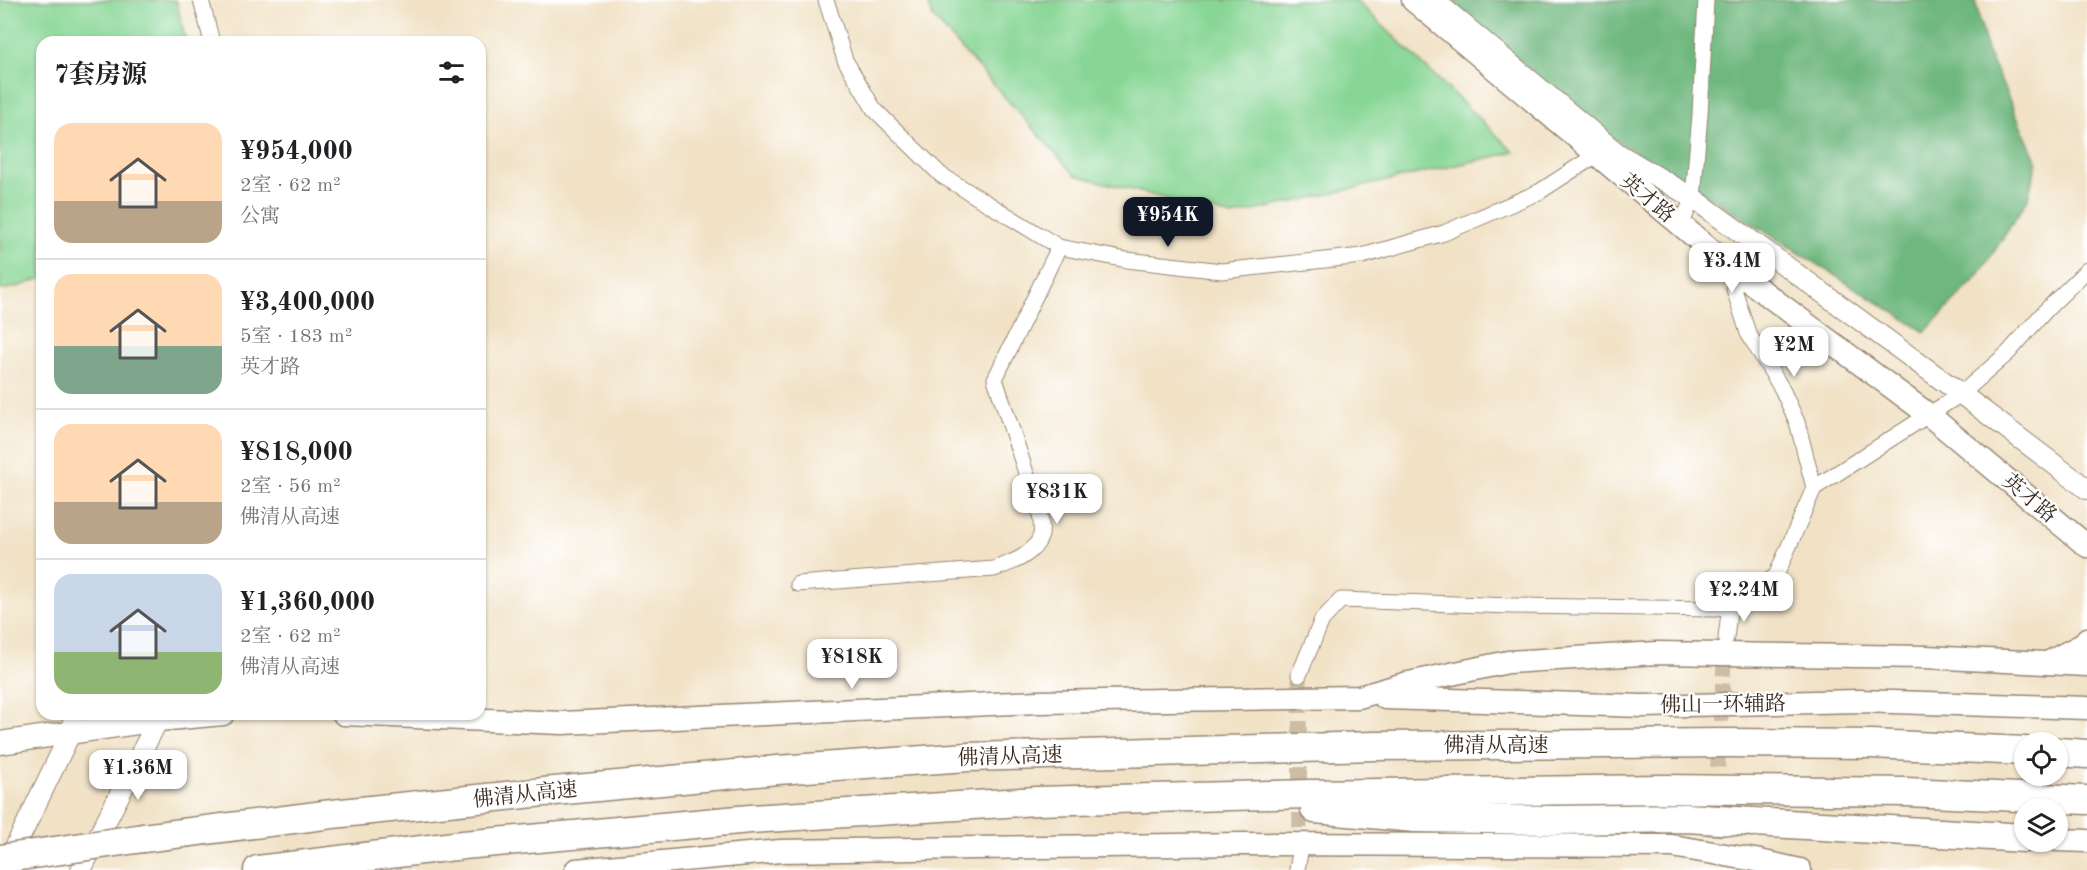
<!DOCTYPE html>
<html lang="zh">
<head>
<meta charset="utf-8">
<style>
	:root { --surface:#fff; --page:#f6f6f6; --text:#202124; --muted:#757577; --line:#e0e0e0; --accent:#111827 }
	body { margin:0; font-family:"Old Standard TT","Noto Serif SC",serif; background:var(--page); color:var(--text); height:100vh; display:flex; flex-direction:column; font-size:22px; white-space:nowrap }
	* { box-sizing:border-box; margin:0 }
	p { font-size:20px; color:var(--muted) }
	.icon { flex:none; width:33px; height:33px; fill:none; stroke:currentColor; stroke-width:2; stroke-linecap:round; stroke-linejoin:round }
	.map { position:relative; flex:1; overflow:hidden }
	.details { position:absolute; left:36px; top:36px; width:450px; height:684px; display:flex; flex-direction:column; background:var(--surface); border-radius:18px; box-shadow:0 2px 4px #0004 }
	.details>* { flex:none }
	.tools { position:absolute; left:2014px; top:732px; display:grid; gap:12px }
	.tools a { display:grid; place-items:center; width:54px; height:54px; border-radius:50%; background:var(--surface); box-shadow:0 2px 4px #0004; font-size:30px }
	.price { position:absolute; translate:-50% -51px; padding:0 14px; border-radius:12px; background:#fff; color:#222; font-size:20px; line-height:39px; filter:drop-shadow(0 2px 3px #0008) }
	.price::after { content:''; position:absolute; left:50%; top:36px; width:18px; height:14px; margin-left:-9px; background:inherit; clip-path:polygon(0 0,100% 0,50% 100%) }
	.price.on { background:var(--accent); color:#fff }
	ul { padding:0; list-style:none }
	li { display:flex; align-items:center; gap:18px; height:150px; padding:0 18px }
	li+li { border-top:2px solid var(--line) }
	li span { display:grid; place-items:center; flex:none; width:168px; height:120px; border-radius:18px; color:#555 }
	li>.icon { margin-inline-start:auto }
	span .icon { width:72px; height:72px; fill:#fffc; stroke-width:1 }
	li b { font-size:26px }
	h2 { display:flex; justify-content:space-between; align-items:center; height:72px; padding:0 18px; font-size:26px }
	.map>svg:first-child { display:block }
	.green { fill:#88d695; stroke:#62805a; stroke-width:1.5 }
	.forest { fill:#6eb77e; stroke:#54704e; stroke-width:1.5 }
	.lines { fill:none; stroke-linecap:round; stroke-linejoin:round }
	.minor-tunnel { stroke:#cdbda4; stroke-width:15; stroke-dasharray:15 8; stroke-linecap:butt }
	.minor-casing { stroke:#968672; stroke-width:17 }
	.tertiary-casing { stroke:#968672; stroke-width:22 }
	.secondary-casing { stroke:#968672; stroke-width:25 }
	.motorway-casing { stroke:#968672; stroke-width:31 }
	.minor { stroke:#fff; stroke-width:15 }
	.tertiary { stroke:#fff; stroke-width:20 }
	.secondary { stroke:#fff; stroke-width:22 }
	.motorway { stroke:#fff; stroke-width:28 }
	.motorway-bridge-casing { stroke:#968672; stroke-width:31; stroke-linecap:butt }
	.motorway-bridge { stroke:#fff; stroke-width:28 }
	.labels { text-anchor:middle; stroke-width:4.5; stroke-linejoin:round; paint-order:stroke }
	.street-label { font-size:21px; fill:#3b2a1e; stroke:#fff }
</style>
</head>
<body>
<div class="map">
<svg width="2087" height="870" viewBox="0 0 2087 870">
	<rect width="100%" height="100%" fill="#fff"/>
	<filter id="ink" filterUnits="userSpaceOnUse"><feTurbulence type="fractalNoise" baseFrequency=".0167" numOctaves="2"/><feDisplacementMap in="SourceGraphic" scale="12" xChannelSelector="R" yChannelSelector="G"/><feConvolveMatrix kernelMatrix="1 2 1 2 8 2 1 2 1" color-interpolation-filters="sRGB"/></filter>
	<filter id="wash" filterUnits="userSpaceOnUse"><feTurbulence type="fractalNoise" baseFrequency=".008" numOctaves="4" result="noise"/><feDisplacementMap in="SourceGraphic" scale="24" xChannelSelector="R" yChannelSelector="G"/><feGaussianBlur stdDeviation="1.35" result="paint"/><feColorMatrix in="noise" values="0 0 0 0 0 0 0 0 0 0 0 0 0 0 0 0 0 1.4 0 .05"/><feComposite in="paint" operator="in"/></filter>
	<g filter="url(#wash)">
		<rect width="100%" height="100%" fill="#f1e2c6"/>
		<g class="green">
			<path d="M 0,0 L 176,0 L 186,42 L 42,42 L 42,278 L 20,286 L 0,290 Z"/>
			<path d="M 926,0 L 1356,0 L 1514,152 L 1232,216 L 1075,175 L 932,16 Z"/>
		</g>
		<path class="forest" d="M 1446,0 L 1975,0 L 1987,50 L 2037,162 L 2027,201 L 1978,276 L 1925,332 L 1686,182 L 1610,137 Z"/>
	</g>
	<g filter="url(#ink)">
		<g class="lines">
			<g class="minor-tunnel">
				<path d="M 1299,675 L 1300,852"/>
				<path d="M 1712,859 L 1725,646"/>
			</g>
			<defs>
				<g id="minor">
					<path d="M 201,0 L 212,42"/>
					<path d="M 826,0 L 845,60 L 874,109 L 941,175 L 1059,247 L 1127,260 L 1222,271 L 1362,256 L 1444,233 L 1539,192 L 1596,155"/>
					<path d="M 1681,225 L 1693,198 L 1700,114 L 1706,0"/>
					<path d="M 1738,273 L 1734,289 L 1748,333 L 1782,389 L 1797,422 L 1814,488"/>
					<path d="M 798,584 L 994,569 C 1011,563 1035,555 1041,535 C 1042,529 1041,521 1040,515 L 995,379 L 1059,247"/>
					<path d="M 1726,638 L 1730,605"/>
					<path d="M 1299,675 L 1322,620 L 1341,600 L 1512,606 L 1715,609 L 1730,605 L 1776,576 L 1814,488 L 1961,394 L 2008,353 L 2046,310 L 2087,270"/>
					<path d="M 1297,870 L 1300,852"/>
				</g>
				<g id="tertiary">
					<path d="M 1434,0 L 1617,153 L 1693,198 L 1961,394 L 2087,489"/>
					<path d="M 7,864 L 71,732 L 74,714"/>
					<path d="M 81,870 L 161,714"/>
				</g>
				<g id="secondary">
					<path d="M 1413,0 L 1738,273 L 1929,415 L 2087,546"/>
					<path d="M 2047,663 L 2082,645 L 2087,639"/>
					<path d="M 1385,698 L 1643,706 L 1859,701 L 2087,708"/>
					<path d="M 344,714 L 562,723 L 1038,702 L 1359,697 L 1404,684 L 1508,662 L 1657,653 L 1926,657 L 2087,665"/>
					<path d="M 0,743 L 158,720 L 223,714"/>
					<path d="M 2058,840 L 2087,841"/>
					<path d="M 576,870 L 780,851 L 1241,844 L 1672,846 L 1755,860 L 1800,870"/>
				</g>
				<g id="motorway">
					<path d="M 2058,752 L 2087,754"/>
					<path d="M 1315,809 L 1415,818 L 1555,820 L 1686,818 L 2025,838"/>
					<path d="M 143,838 L 332,814 L 544,792 L 777,770 L 968,757 L 1375,746 L 1728,743 L 1871,744 L 2025,751"/>
					<path d="M 258,870 L 463,845 L 750,819 L 1036,801 L 1309,794 L 1664,789 L 1906,792 L 2087,800"/>
				</g>
			</defs>
			<use href="#minor" class="minor-casing"/>
			<use href="#tertiary" class="tertiary-casing"/>
			<use href="#secondary" class="secondary-casing"/>
			<use href="#motorway" class="motorway-casing"/>
			<use href="#minor" class="minor"/>
			<use href="#tertiary" class="tertiary"/>
			<use href="#secondary" class="secondary"/>
			<use href="#motorway" class="motorway"/>
			<defs>
				<path id="motorway-bridge" d="M 0,859 L 143,838"/>
			</defs>
			<use href="#motorway-bridge" class="motorway-bridge-casing"/>
			<use href="#motorway-bridge" class="motorway-bridge"/>
		</g>
	</g>
	<g class="labels">
		<g class="street-label">
			<text transform="translate(1648 198) rotate(40)" y="7">英才路</text>
			<text transform="translate(2030 498) rotate(40)" y="7">英才路</text>
			<text transform="translate(1723 704) rotate(-1)" y="7">佛山一环辅路</text>
			<text x="1496" y="752">佛清从高速</text>
			<text transform="translate(1010 756) rotate(-2)" y="7">佛清从高速</text>
			<text transform="translate(525 794) rotate(-6)" y="7">佛清从高速</text>
		</g>
	</g>
</svg>
<div class="tools">
<a><svg class="icon" aria-label="locate" viewBox="0 0 24 24"><circle cx="12" cy="12" r="6"/><path d="M12 2v4M12 18v4M2 12h4M18 12h4"/></svg></a>
<a><svg class="icon" aria-label="layers" viewBox="0 0 24 24"><path d="M12 4l9 5-9 5-9-5zM3 14l9 5 9-5"/></svg></a>
</div>
<b class="price on" style="left:1168px;top:248px">¥954K</b>
<b class="price" style="left:1732px;top:294px">¥3.4M</b>
<b class="price" style="left:1794px;top:378px">¥2M</b>
<b class="price" style="left:1057px;top:525px">¥831K</b>
<b class="price" style="left:1744px;top:623px">¥2.24M</b>
<b class="price" style="left:852px;top:690px">¥818K</b>
<b class="price" style="left:138px;top:801px">¥1.36M</b>
<section class="details">
<h2>7套房源<svg class="icon" aria-label="filters" viewBox="0 0 24 24"><path d="M4 7h16M4 17h16"/><circle cx="9" cy="7" r="2"/><circle cx="15" cy="17" r="2"/></svg></h2>
<ul>
<li><span style="background:linear-gradient(#ffd9b3 65%,#b9a48a 0)"><svg class="icon" aria-label="home" viewBox="0 0 24 24"><path d="M3 11l9-7 9 7M6 9v11h12V9"/></svg></span><div><b>¥954,000</b><p>2室 · 62 m²</p><p>公寓</p></div></li>
<li><span style="background:linear-gradient(#ffd9b3 60%,#7fa58c 0)"><svg class="icon" aria-label="home" viewBox="0 0 24 24"><path d="M3 11l9-7 9 7M6 9v11h12V9"/></svg></span><div><b>¥3,400,000</b><p>5室 · 183 m²</p><p>英才路</p></div></li>
<li><span style="background:linear-gradient(#ffd9b3 65%,#b9a48a 0)"><svg class="icon" aria-label="home" viewBox="0 0 24 24"><path d="M3 11l9-7 9 7M6 9v11h12V9"/></svg></span><div><b>¥818,000</b><p>2室 · 56 m²</p><p>佛清从高速</p></div></li>
<li><span style="background:linear-gradient(#c9d6e8 65%,#8fb573 0)"><svg class="icon" aria-label="home" viewBox="0 0 24 24"><path d="M3 11l9-7 9 7M6 9v11h12V9"/></svg></span><div><b>¥1,360,000</b><p>2室 · 62 m²</p><p>佛清从高速</p></div></li>
</ul>
</section>
</div>
</body>
</html>
